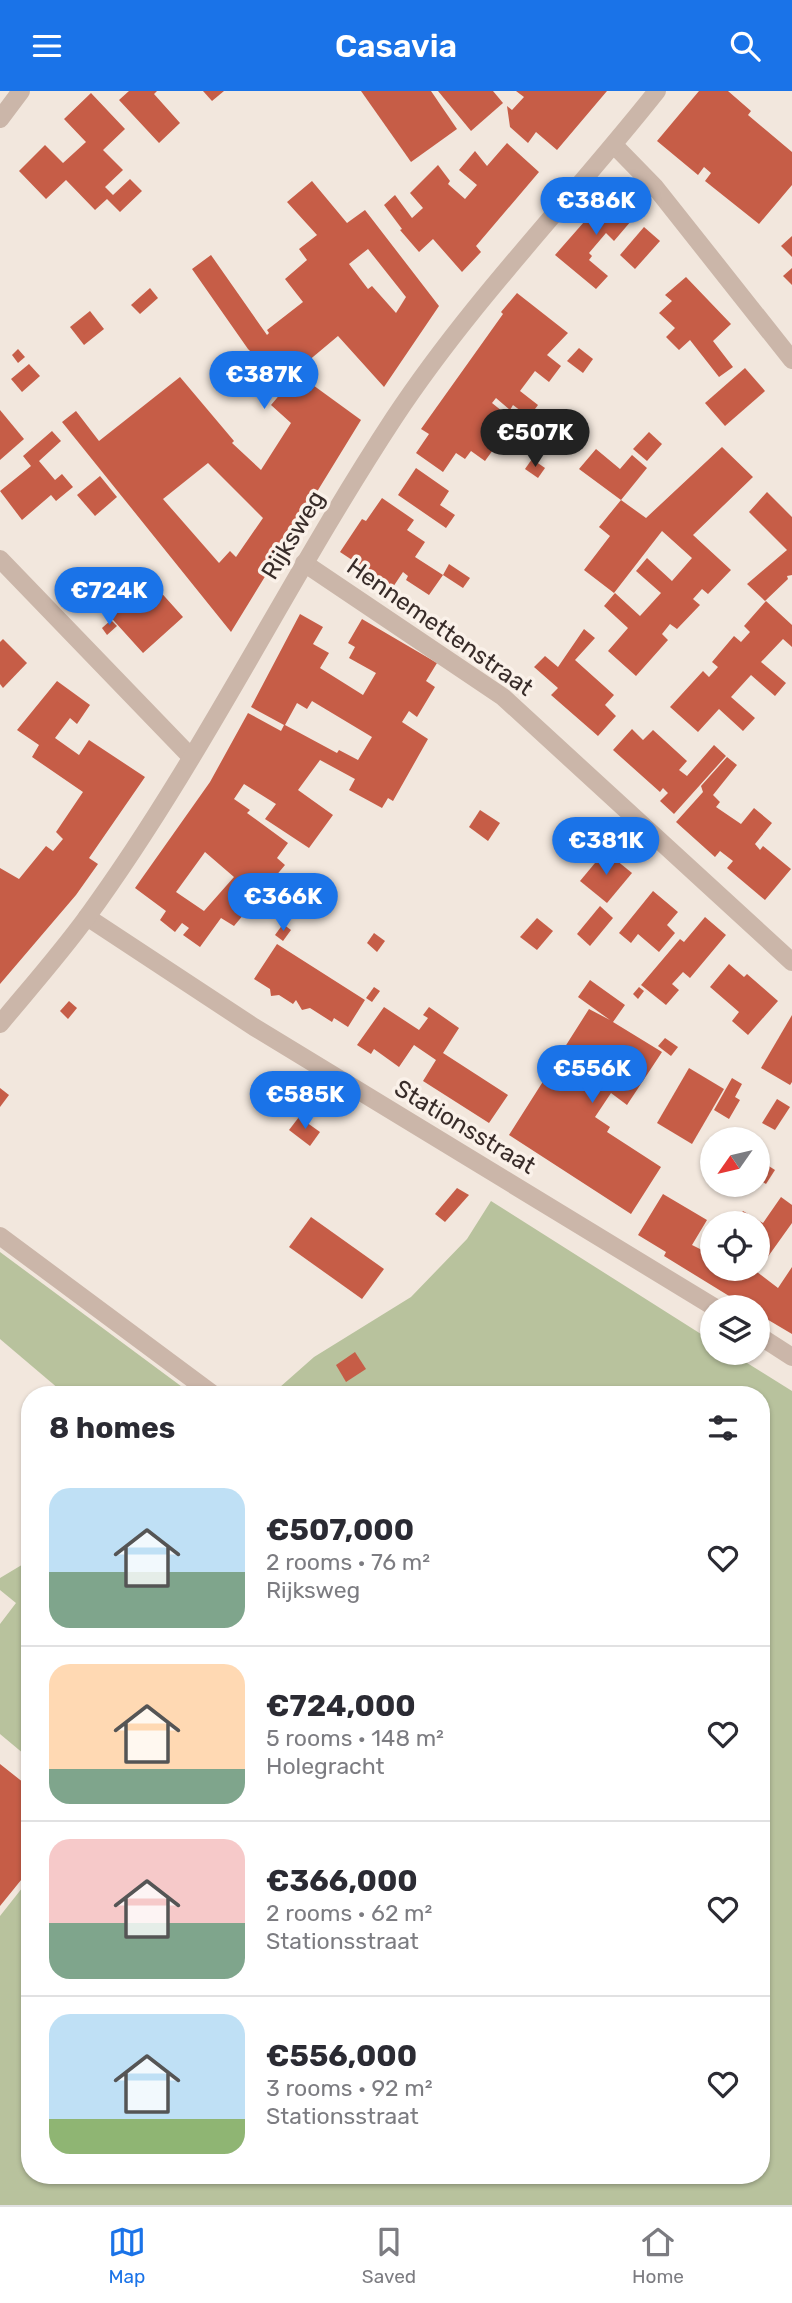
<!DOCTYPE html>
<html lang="en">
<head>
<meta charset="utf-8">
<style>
	:root { --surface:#fff; --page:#f2f2f3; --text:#2b2b33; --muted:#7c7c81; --line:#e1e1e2; --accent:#1a73e8 }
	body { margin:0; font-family:Rubik,sans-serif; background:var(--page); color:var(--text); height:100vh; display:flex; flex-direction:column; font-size:26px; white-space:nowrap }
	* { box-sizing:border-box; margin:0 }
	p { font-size:23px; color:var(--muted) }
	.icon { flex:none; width:38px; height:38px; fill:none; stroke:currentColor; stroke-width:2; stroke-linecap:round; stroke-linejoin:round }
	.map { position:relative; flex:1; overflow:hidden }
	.drawer { position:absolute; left:21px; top:1295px; width:749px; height:798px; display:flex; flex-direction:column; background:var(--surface); border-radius:28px; box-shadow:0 2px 5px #0004 }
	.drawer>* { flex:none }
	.needle { width:46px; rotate:236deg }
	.tools { position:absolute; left:700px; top:1036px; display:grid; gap:14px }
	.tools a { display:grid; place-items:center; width:70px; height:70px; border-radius:50%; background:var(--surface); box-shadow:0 2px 5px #0004; font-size:35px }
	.price { position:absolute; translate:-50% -60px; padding:0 16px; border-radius:24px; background:var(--accent); color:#fff; font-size:23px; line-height:46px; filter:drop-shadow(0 2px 4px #0008) }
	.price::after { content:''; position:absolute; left:50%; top:42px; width:21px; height:16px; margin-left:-10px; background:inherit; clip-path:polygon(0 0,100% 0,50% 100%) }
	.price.current { background:#222; color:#fff }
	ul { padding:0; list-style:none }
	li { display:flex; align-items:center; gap:21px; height:175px; padding:0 28px }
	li+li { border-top:2px solid var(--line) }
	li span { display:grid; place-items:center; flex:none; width:196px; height:140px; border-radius:21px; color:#555 }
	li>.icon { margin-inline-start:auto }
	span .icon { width:84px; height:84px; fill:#fffc; stroke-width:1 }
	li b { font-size:30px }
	h2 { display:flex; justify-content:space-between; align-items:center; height:84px; padding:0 28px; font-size:30px }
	header { display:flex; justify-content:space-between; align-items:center; height:91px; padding:0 28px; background:var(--accent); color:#fff; font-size:32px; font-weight:600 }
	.dock { display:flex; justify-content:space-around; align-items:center; height:98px; border-top:2px solid var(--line); background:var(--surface); font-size:19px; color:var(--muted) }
	.dock a { display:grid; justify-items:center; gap:4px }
	.dock .current { color:var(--accent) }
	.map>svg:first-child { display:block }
	.green { fill:#b8c29d }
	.building { fill:#c65d47; fill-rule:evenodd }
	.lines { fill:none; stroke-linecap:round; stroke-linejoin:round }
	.service { stroke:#cbb6a9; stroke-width:18 }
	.minor { stroke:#cbb6a9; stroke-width:18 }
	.tertiary { stroke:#cbb6a9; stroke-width:18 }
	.labels { text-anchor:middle; stroke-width:7; stroke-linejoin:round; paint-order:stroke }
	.street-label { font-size:24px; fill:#382c29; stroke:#faf1e9 }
</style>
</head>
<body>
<header><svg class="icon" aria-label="menu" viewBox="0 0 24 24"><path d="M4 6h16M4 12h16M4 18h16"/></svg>Casavia<svg class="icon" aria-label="search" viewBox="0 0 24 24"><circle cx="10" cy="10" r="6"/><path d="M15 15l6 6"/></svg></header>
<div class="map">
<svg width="792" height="2114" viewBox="0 0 792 2114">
	<rect width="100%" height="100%" fill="#f2e7dd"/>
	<g class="green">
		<path d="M 491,1110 L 712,1250 L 712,1262 L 731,1262 L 792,1300 L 792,2114 L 0,2114 L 0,1825 L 30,1787 L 30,2084 L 761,2084 L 761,1304 L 271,1304 L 314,1266 L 411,1206 L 467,1148 Z"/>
		<path d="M 0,1161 L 193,1304 L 66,1304 L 0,1248 Z"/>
		<path d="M 30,1469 L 30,1668 L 0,1643 L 0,1533 L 16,1512 L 0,1499 L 0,1487 Z"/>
	</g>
	<g class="building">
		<path d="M 129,0 L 157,0 L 154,3 L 180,32 L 159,52 L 119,9 Z"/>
		<path d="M 203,0 L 224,0 L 212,10 Z"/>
		<path d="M 361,0 L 431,0 L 457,38 L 411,71 Z"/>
		<path d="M 438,0 L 493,0 L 503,12 L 471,40 Z"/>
		<path d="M 516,0 L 607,0 L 557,59 L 536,41 L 528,52 L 510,36 L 507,15 L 512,19 L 524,6 Z"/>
		<path d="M 699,0 L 728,0 L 751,20 L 748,24 L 792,61 L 792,94 L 759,133 L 705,90 L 711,82 L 704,76 L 698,84 L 657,50 Z"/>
		<path d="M 91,2 L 125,38 L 103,59 L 123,79 L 105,96 L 113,104 L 130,88 L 142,100 L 120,121 L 107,108 L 95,119 L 66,89 L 46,108 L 19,80 L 45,54 L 63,72 L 86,51 L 64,28 Z"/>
		<path d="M 507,52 L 539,81 L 476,155 L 481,161 L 462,181 L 433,148 L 419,161 L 400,139 L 402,138 L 384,114 L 395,104 L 412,127 L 423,117 L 410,102 L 438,74 L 450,90 L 448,93 L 465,108 L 477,94 L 459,79 L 475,60 L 487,75 Z"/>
		<path d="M 312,90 L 347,132 L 365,119 L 439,215 L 384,296 L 338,245 L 295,281 L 361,329 L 231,541 L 62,331 L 76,320 L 99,350 L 180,286 L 234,350 L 232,352 L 261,379 L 291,332 L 271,314 L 282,301 L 278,288 L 248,258 L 192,178 L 211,164 L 267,244 L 269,242 L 267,239 L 303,211 L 285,188 L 307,169 L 299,158 L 317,144 L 287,111 ZM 368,158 L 406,206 L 396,222 L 372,195 L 368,198 L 349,173 ZM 208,372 L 263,427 L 236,466 L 230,460 L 219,472 L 163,408 Z"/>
		<path d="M 613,98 L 637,123 L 614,150 L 606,142 L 589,162 L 592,165 L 589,169 L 608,185 L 596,198 L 555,164 Z"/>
		<path d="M 644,136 L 660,150 L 635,178 L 620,164 Z"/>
		<path d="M 792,145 L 792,166 L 781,155 Z"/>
		<path d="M 792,177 L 792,194 L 783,185 Z"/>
		<path d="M 686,186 L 731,233 L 713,250 L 733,276 L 719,286 L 690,249 L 679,259 L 666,246 L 675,237 L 659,222 L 672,210 L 665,204 Z"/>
		<path d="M 150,197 L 158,207 L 140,223 L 131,214 Z"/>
		<path d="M 517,202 L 568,242 L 547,264 L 561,275 L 549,291 L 535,280 L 520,300 L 538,314 L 529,326 L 513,314 L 510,319 L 496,307 L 492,312 L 512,328 L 495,348 L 502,354 L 498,359 L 495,356 L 485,370 L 471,360 L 465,368 L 456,362 L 443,381 L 416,362 L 429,343 L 421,338 L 503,223 L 501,221 Z"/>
		<path d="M 90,220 L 104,238 L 84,254 L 70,236 Z"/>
		<path d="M 579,257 L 593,268 L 583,282 L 567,270 Z"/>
		<path d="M 18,258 L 25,266 L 18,272 L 12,264 Z"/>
		<path d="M 29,273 L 40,285 L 22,301 L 11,288 Z"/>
		<path d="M 745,277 L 765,300 L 725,335 L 705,312 Z"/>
		<path d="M 0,319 L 24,348 L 0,369 Z"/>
		<path d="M 52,340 L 61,350 L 39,370 L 55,389 L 62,383 L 73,396 L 56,410 L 51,404 L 22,429 L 0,400 L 31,375 L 23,365 Z"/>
		<path d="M 649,341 L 662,353 L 647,370 L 633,358 Z"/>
		<path d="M 722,356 L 753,386 L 693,444 L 731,479 L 708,503 L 702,498 L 693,508 L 700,514 L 677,538 L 670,533 L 662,543 L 668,549 L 636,585 L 608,560 L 628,537 L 604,515 L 615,502 L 640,525 L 661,502 L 636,480 L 647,467 L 672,490 L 692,467 L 662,440 L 614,502 L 584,479 L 610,445 L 599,436 L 621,409 L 646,427 Z"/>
		<path d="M 596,358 L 620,378 L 632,364 L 647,377 L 621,409 L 579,378 Z"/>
		<path d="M 532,368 L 545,377 L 538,387 L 525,378 Z"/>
		<path d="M 416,377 L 449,400 L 440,414 L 455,424 L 446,437 L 398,404 Z"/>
		<path d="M 100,385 L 117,406 L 95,425 L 77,404 Z"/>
		<path d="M 767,401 L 792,426 L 792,484 L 787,485 L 788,488 L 765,510 L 747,493 L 787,459 L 749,421 Z"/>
		<path d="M 382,407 L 414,429 L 407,439 L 425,451 L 415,466 L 443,484 L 429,504 L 406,489 L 408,485 L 403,481 L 393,496 L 340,461 L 362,428 L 366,430 Z"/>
		<path d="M 449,473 L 470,487 L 463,497 L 443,484 Z"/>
		<path d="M 111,497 L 131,520 L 157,497 L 183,526 L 143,562 L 96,510 Z"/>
		<path d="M 766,510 L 792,534 L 792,556 L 783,548 L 761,571 L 786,592 L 775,605 L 751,584 L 731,606 L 755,627 L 743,640 L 719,618 L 698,641 L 670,616 L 703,580 L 709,586 L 718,576 L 712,571 L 734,545 L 741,551 L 750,541 L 744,535 Z"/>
		<path d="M 300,523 L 323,536 L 313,553 L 329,562 L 320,577 L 363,604 L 376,582 L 349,567 L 355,556 L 348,552 L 362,528 L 437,572 L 426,590 L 435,596 L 417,626 L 409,620 L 402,631 L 428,648 L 393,710 L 388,707 L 382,717 L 349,699 L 355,688 L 320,669 L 298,699 L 333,724 L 309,757 L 265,728 L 276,713 L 244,693 L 234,708 L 250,719 L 247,722 L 288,752 L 277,767 L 285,774 L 234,835 L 221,827 L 200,856 L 183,844 L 189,837 L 182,832 L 175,841 L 160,829 L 166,820 L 135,797 L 210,691 L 248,622 L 281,640 L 284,634 L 251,616 ZM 312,610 L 372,646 L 358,669 L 339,659 L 337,662 L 285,634 L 297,612 L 307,618 ZM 205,761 L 234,786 L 204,820 L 176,801 Z"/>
		<path d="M 111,529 L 117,535 L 107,544 L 102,537 Z"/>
		<path d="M 584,538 L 595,547 L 575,569 L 614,604 L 605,614 L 616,625 L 598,645 L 551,604 L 558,597 L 534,576 L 545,565 L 558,576 Z"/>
		<path d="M 3,548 L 27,572 L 3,597 L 0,593 L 0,551 Z"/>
		<path d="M 57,590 L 90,614 L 77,633 L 70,627 L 55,647 L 79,664 L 89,649 L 145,686 L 89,767 L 98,773 L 76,804 L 0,893 L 0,777 L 19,788 L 46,755 L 53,760 L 63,748 L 56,741 L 83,701 L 32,666 L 39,654 L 17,639 Z"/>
		<path d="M 632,638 L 643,649 L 653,639 L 687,670 L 679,679 L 687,685 L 714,654 L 726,665 L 674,723 L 660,710 L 668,702 L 663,697 L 660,701 L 613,659 Z"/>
		<path d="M 727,666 L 737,674 L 713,704 L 720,711 L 716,716 L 741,733 L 754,717 L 772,732 L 755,753 L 760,759 L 763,755 L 791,778 L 765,809 L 727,777 L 733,770 L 720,760 L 715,766 L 676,731 L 703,701 L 701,695 Z"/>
		<path d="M 480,719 L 500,732 L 488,750 L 469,736 Z"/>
		<path d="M 605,760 L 632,782 L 607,812 L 580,790 Z"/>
		<path d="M 653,800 L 678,821 L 667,834 L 675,842 L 659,861 L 638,843 L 631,852 L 619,842 Z"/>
		<path d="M 600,815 L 613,827 L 590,855 L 577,843 Z"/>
		<path d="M 705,826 L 726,844 L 690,887 L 683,881 L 672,893 L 679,899 L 666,914 L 641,894 L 680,848 L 684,851 Z"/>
		<path d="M 537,827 L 553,840 L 537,859 L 520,846 Z"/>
		<path d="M 283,833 L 291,839 L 283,850 L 275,844 Z"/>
		<path d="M 374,842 L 385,850 L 377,861 L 367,852 Z"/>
		<path d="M 277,853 L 365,909 L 348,936 L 334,927 L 332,931 L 310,917 L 302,919 L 296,909 L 293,913 L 279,904 L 271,905 L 270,898 L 254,888 Z"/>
		<path d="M 729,873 L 744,886 L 747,883 L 778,910 L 748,944 L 732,930 L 739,921 L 710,896 Z"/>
		<path d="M 590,889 L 625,914 L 613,931 L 662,961 L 627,1014 L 611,1002 L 595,1026 L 610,1036 L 607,1041 L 661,1076 L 631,1123 L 509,1044 L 589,918 L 610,929 L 578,906 Z"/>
		<path d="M 374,896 L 380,900 L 372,911 L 366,907 Z"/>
		<path d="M 639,896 L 644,900 L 638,908 L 633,903 Z"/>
		<path d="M 69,910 L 77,917 L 68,928 L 60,920 Z"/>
		<path d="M 384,916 L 419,939 L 428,927 L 423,924 L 429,916 L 459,937 L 443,962 L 508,1004 L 489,1032 L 423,990 L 436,969 L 414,954 L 399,976 L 374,958 L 371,963 L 357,954 Z"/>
		<path d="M 792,924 L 792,991 L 790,994 L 761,977 Z"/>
		<path d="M 665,947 L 678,956 L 671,965 L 658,955 Z"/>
		<path d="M 689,977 L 724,998 L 692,1053 L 657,1032 Z"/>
		<path d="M 732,987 L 742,993 L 735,1006 L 740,1009 L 729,1028 L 714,1019 Z"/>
		<path d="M 0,997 L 9,1004 L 0,1016 Z"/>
		<path d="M 777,1008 L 790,1016 L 775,1039 L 762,1032 Z"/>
		<path d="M 299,1026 L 320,1041 L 310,1055 L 289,1039 Z"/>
		<path d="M 761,1070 L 775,1079 L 766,1093 L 758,1088 Z"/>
		<path d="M 457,1097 L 469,1104 L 445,1131 L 435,1123 Z"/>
		<path d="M 663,1103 L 707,1129 L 692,1154 L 712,1164 L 712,1178 L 758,1178 L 758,1132 L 735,1132 L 743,1120 L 763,1132 L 781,1106 L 792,1114 L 792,1132 L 757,1181 L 778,1197 L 792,1176 L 792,1243 L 758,1223 L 758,1216 L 747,1216 L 664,1165 L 666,1161 L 638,1144 Z"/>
		<path d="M 311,1126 L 384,1178 L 362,1208 L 289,1156 Z"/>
		<path d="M 355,1261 L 366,1278 L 346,1291 L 336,1274 Z"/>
		<path d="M 0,1673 L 24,1692 L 27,1689 L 30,1691 L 30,1778 L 0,1815 Z"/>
	</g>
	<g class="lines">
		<path class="service" d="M 0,1145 L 214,1304"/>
		<g class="minor">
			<path d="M 0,28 L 21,0"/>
			<path d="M 614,54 L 655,96 L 792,269"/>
			<path d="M 0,468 L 191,666"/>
			<path d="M 304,472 L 503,606 L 792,871"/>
			<path d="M 87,826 L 254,936 L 714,1216"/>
			<path d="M 758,1244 L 792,1266"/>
		</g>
		<path class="tertiary" d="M 0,933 C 29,898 60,863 87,826 C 202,668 287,490 394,327 C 472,209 570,110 657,0"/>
	</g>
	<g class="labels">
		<g class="street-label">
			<text transform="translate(293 444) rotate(-59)" y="8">Rijksweg</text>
			<text transform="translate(440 536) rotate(35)" y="8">Hennemettenstraat</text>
			<text transform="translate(465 1036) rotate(31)" y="8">Stationsstraat</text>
		</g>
	</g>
</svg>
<div class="tools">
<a><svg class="needle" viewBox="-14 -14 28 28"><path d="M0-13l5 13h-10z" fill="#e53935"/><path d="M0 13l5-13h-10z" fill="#7c7c81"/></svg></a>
<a><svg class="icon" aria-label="locate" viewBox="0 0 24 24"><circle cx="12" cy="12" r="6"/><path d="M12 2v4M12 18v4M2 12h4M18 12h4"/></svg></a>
<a><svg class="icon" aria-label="layers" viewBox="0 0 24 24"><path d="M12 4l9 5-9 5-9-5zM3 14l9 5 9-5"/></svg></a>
</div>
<b class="price" style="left:596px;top:146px">€386K</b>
<b class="price" style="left:264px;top:320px">€387K</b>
<b class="price current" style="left:535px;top:378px">€507K</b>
<b class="price" style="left:109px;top:536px">€724K</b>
<b class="price" style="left:606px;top:786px">€381K</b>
<b class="price" style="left:283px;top:842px">€366K</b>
<b class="price" style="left:592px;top:1014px">€556K</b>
<b class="price" style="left:305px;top:1040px">€585K</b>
<section class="drawer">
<h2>8 homes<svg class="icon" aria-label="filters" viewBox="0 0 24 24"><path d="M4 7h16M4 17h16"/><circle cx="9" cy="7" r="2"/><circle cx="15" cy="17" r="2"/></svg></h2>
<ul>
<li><span style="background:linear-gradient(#bfe0f5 60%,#7fa58c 0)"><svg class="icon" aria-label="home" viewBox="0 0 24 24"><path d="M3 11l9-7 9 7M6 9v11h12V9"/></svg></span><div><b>€507,000</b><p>2 rooms · 76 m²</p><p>Rijksweg</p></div><svg class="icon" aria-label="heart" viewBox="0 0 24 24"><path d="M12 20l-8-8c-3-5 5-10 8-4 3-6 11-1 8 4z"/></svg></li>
<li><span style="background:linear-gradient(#ffd9b3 75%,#7fa58c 0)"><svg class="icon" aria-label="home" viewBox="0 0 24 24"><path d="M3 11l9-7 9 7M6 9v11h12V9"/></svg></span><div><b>€724,000</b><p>5 rooms · 148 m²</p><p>Holegracht</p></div><svg class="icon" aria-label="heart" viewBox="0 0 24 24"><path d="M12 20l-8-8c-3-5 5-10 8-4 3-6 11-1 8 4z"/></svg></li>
<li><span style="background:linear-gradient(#f6c9c9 60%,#7fa58c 0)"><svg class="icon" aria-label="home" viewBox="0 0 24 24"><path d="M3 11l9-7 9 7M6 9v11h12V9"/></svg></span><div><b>€366,000</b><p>2 rooms · 62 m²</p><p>Stationsstraat</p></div><svg class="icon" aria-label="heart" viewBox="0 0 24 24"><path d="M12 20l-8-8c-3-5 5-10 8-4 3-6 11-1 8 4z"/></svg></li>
<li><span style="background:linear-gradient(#bfe0f5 75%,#8fb573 0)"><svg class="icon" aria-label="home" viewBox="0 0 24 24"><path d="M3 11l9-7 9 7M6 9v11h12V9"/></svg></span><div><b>€556,000</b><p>3 rooms · 92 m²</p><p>Stationsstraat</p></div><svg class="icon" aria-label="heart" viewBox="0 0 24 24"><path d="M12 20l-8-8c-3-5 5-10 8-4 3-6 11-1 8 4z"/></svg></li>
</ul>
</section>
</div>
<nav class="dock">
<a class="current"><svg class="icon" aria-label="map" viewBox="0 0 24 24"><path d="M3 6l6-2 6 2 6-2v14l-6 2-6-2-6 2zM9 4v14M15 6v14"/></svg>Map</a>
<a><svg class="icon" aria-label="saved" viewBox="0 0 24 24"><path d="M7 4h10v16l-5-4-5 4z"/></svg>Saved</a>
<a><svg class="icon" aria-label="home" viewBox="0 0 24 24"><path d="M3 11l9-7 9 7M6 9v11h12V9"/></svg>Home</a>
</nav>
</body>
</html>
